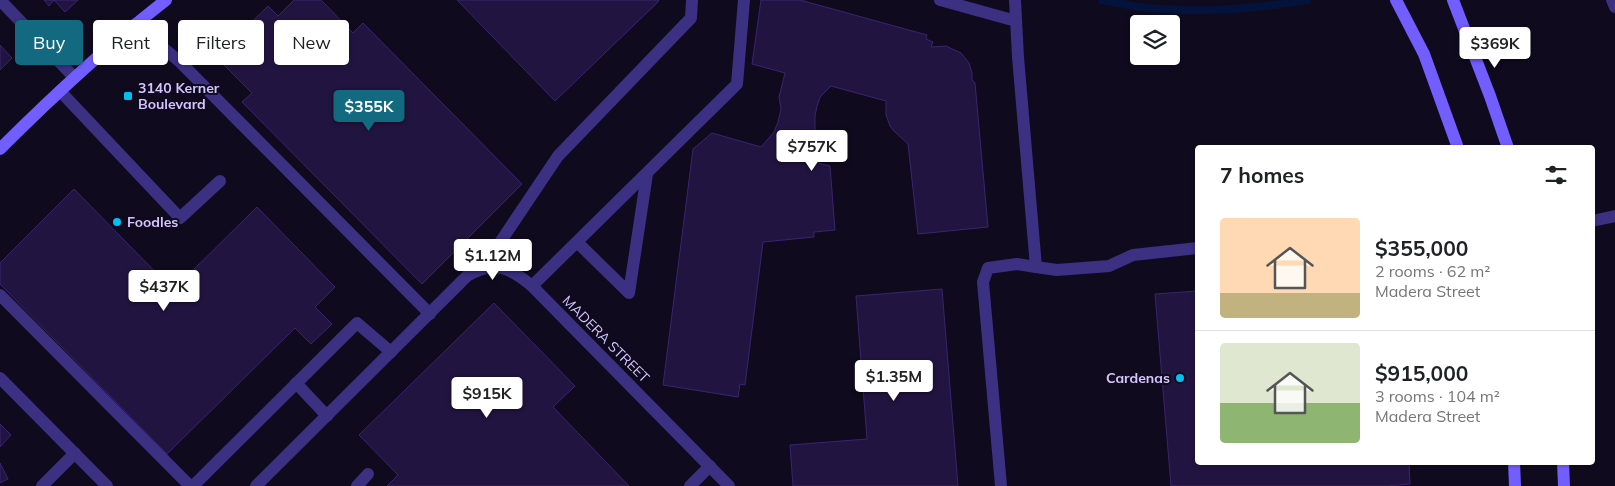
<!DOCTYPE html>
<html lang="en">
<head>
<meta charset="utf-8">
<style>
	:root { --surface:#fff; --page:#f2f2f2; --text:#202124; --muted:#757577; --line:#e0e0e0; --accent:#126980 }
	body { margin:0; font-family:Mulish,sans-serif; background:var(--page); color:var(--text); height:100vh; display:flex; flex-direction:column; font-size:19px; white-space:nowrap }
	* { box-sizing:border-box; margin:0 }
	p { font-size:16px; color:var(--muted) }
	.icon { flex:none; width:28px; height:28px; fill:none; stroke:currentColor; stroke-width:2; stroke-linecap:round; stroke-linejoin:round }
	.map { position:relative; flex:1; overflow:hidden }
	.side { position:absolute; left:1195px; top:145px; width:400px; height:320px; display:flex; flex-direction:column; background:var(--surface); border-radius:5px; box-shadow:0 1px 4px #0004 }
	.side>* { flex:none }
	.banner { position:absolute; left:15px; top:20px; width:475px; height:45px; display:flex; gap:10px }
	.fabs { position:absolute; left:1130px; top:15px; display:grid; gap:10px }
	.fabs a { display:grid; place-items:center; width:50px; height:50px; border-radius:5px; background:var(--surface); box-shadow:0 1px 4px #0004; font-size:25px }
	.price { position:absolute; translate:-50% -42px; padding:0 11px; border-radius:5px; background:#fff; color:#222; font-size:16px; line-height:32px; filter:drop-shadow(0 1px 2px #0008) }
	.price::after { content:''; position:absolute; left:50%; top:30px; width:15px; height:11px; margin-left:-8px; background:inherit; clip-path:polygon(0 0,100% 0,50% 100%) }
	.price.on { background:var(--accent); color:#fff }
	ul { padding:0; list-style:none }
	li { display:flex; align-items:center; gap:15px; height:125px; padding:0 25px }
	li+li { border-top:1px solid var(--line) }
	li span { display:grid; place-items:center; flex:none; width:140px; height:100px; border-radius:5px; color:#555 }
	li>.icon { margin-inline-start:auto }
	span .icon { width:60px; height:60px; fill:#fffc; stroke-width:1 }
	li b { font-size:21px }
	h2 { display:flex; justify-content:space-between; align-items:center; height:60px; padding:0 25px; font-size:21px }
	.tag { padding:0 18px; border-radius:5px; background:var(--surface); box-shadow:0 1px 4px #0004; font-size:18px; line-height:45px }
	.tag.on { background:var(--accent); color:#fff }
	.map>svg:first-child { display:block }
	.lines { fill:none; stroke-linecap:round; stroke-linejoin:round }
	.stream { stroke:#04133c; stroke-width:8 }
	.building { fill:#221440; stroke:#3a246f }
	.lane { stroke:#3b3081; stroke-width:12 }
	.street { stroke:#3b3081; stroke-width:12 }
	.secondary { stroke:#725dff; stroke-width:12 }
	.poi-dot { fill:#00c0f1; stroke:#0f0a1e; stroke-width:2 }
	.labels { text-anchor:middle; stroke-width:4; stroke-linejoin:round; paint-order:stroke }
	.poi-label { font-size:14px; font-weight:bold; fill:#d3c6ff; stroke:#0f0a1e; text-anchor:start }
	.street-label { font-size:14px; fill:#d3c6ff; stroke:#0f0a1e }
</style>
</head>
<body>
<div class="map">
<svg width="1615" height="486" viewBox="0 0 1615 486">
	<rect width="100%" height="100%" fill="#0f0a1e"/>
	<g class="lines">
		<path class="stream" d="M 1102,0 C 1117,3 1132,6 1147,8 C 1201,13 1255,9 1307,0"/>
	</g>
	<g class="building">
		<path d="M 44,0 L 78,0 L 65,12 L 54,0 L 49,6 Z"/>
		<path d="M 294,0 L 321,0 L 353,33 L 363,23 L 522,184 L 422,284 L 242,102 L 252,93 L 216,57 L 268,6 L 278,16 Z"/>
		<path d="M 457,0 L 658,0 L 659,1 L 555,101 Z"/>
		<path d="M 761,0 L 800,0 L 927,35 L 926,39 L 933,42 L 931,47 L 946,46 L 961,53 L 969,63 L 972,73 L 972,80 L 975,83 L 988,227 L 918,234 L 908,144 L 894,131 L 890,126 L 886,115 L 886,101 L 831,86 L 820,97 L 817,106 L 815,116 L 815,142 L 810,161 L 830,166 L 835,230 L 814,232 L 814,237 L 763,242 L 745,385 L 740,384 L 738,397 L 663,385 L 693,149 L 712,133 L 761,147 L 774,132 L 778,122 L 781,109 L 779,97 L 785,73 L 752,64 Z"/>
		<path d="M 0,45 L 12,58 L 0,70 Z"/>
		<path d="M 74,189 L 173,290 L 257,207 L 335,287 L 315,307 L 332,324 L 311,344 L 295,328 L 167,454 L 0,284 L 0,263 Z"/>
		<path d="M 942,289 L 958,486 L 793,486 L 790,445 L 867,439 L 856,296 Z"/>
		<path d="M 1198,291 L 1198,462 L 1409,462 L 1410,484 L 1386,486 L 1171,486 L 1155,294 Z"/>
		<path d="M 494,303 L 575,386 L 553,407 L 629,486 L 387,486 L 398,475 L 359,435 Z"/>
		<path d="M 0,424 L 11,435 L 0,447 Z"/>
		<path d="M 0,463 L 8,479 L 0,483 Z"/>
	</g>
	<g class="lines">
		<g class="lane">
			<path d="M 0,0 L 74,77"/>
			<path d="M 940,0 L 1016,21"/>
			<path d="M 1015,0 L 1018,57 L 1036,267 L 1057,270 L 1109,266 L 1133,255 L 1198,248"/>
			<path d="M 1612,0 L 1615,7"/>
			<path d="M 135,24 L 180,62 L 430,314"/>
			<path d="M 60,91 L 180,218 L 220,181"/>
			<path d="M 577,242 L 629,293 L 647,174"/>
			<path d="M 491,267 L 497,247 L 558,156 L 691,18 L 692,0"/>
			<path d="M 532,286 L 737,84 L 744,0"/>
			<path d="M 0,295 L 190,486"/>
			<path d="M 0,378 L 107,486"/>
			<path d="M 296,383 L 327,416"/>
			<path d="M 42,486 L 75,453"/>
			<path d="M 193,486 L 357,323 L 391,352"/>
			<path d="M 357,486 L 368,474"/>
			<path d="M 690,486 L 710,466"/>
			<path d="M 1001,486 L 983,282 L 988,268 L 1017,264 L 1036,267"/>
		</g>
		<g class="street">
			<path d="M 1592,221 L 1615,216"/>
			<path d="M 256,486 L 467,276 C 493,260 510,267 532,286 L 729,486"/>
		</g>
		<g class="secondary">
			<path d="M 1396,0 L 1424,54 L 1458,148"/>
			<path d="M 1453,0 L 1490,96 L 1508,148"/>
			<path d="M 0,149 C 53,96 107,46 166,0"/>
			<path d="M 1514,462 L 1515,486"/>
			<path d="M 1563,462 L 1564,486"/>
		</g>
	</g>
	<g class="poi-dot">
		<rect x="123" y="91" width="10" height="10" rx="2.5"/>
		<circle cx="117" cy="222" r="5"/>
		<circle cx="1180" cy="378" r="5"/>
	</g>
	<g class="labels">
		<g class="poi-label">
			<text x="138" y="93">3140 Kerner<tspan x="138" dy="16">Boulevard</tspan></text>
			<text x="127" y="227">Foodles</text>
			<text x="1170" y="383" text-anchor="end">Cardenas</text>
		</g>
		<g class="street-label">
			<text transform="translate(606 339) rotate(45)" y="5">MADERA STREET</text>
		</g>
	</g>
</svg>
<div class="fabs">
<a><svg class="icon" aria-label="layers" viewBox="0 0 24 24"><path d="M12 4l9 5-9 5-9-5zM3 14l9 5 9-5"/></svg></a>
</div>
<b class="price" style="left:1495px;top:69px">$369K</b>
<b class="price on" style="left:369px;top:132px">$355K</b>
<b class="price" style="left:812px;top:172px">$757K</b>
<b class="price" style="left:493px;top:281px">$1.12M</b>
<b class="price" style="left:164px;top:312px">$437K</b>
<b class="price" style="left:894px;top:402px">$1.35M</b>
<b class="price" style="left:487px;top:419px">$915K</b>
<div class="banner">
<a class="tag on">Buy</a>
<a class="tag">Rent</a>
<a class="tag">Filters</a>
<a class="tag">New</a>
</div>
<section class="side">
<h2>7 homes<svg class="icon" aria-label="filters" viewBox="0 0 24 24"><path d="M4 7h16M4 17h16"/><circle cx="9" cy="7" r="2"/><circle cx="15" cy="17" r="2"/></svg></h2>
<ul>
<li><span style="background:linear-gradient(#ffd9b3 75%,#c2b280 0)"><svg class="icon" aria-label="home" viewBox="0 0 24 24"><path d="M3 11l9-7 9 7M6 9v11h12V9"/></svg></span><div><b>$355,000</b><p>2 rooms · 62 m²</p><p>Madera Street</p></div></li>
<li><span style="background:linear-gradient(#dfe7d0 60%,#8fb573 0)"><svg class="icon" aria-label="home" viewBox="0 0 24 24"><path d="M3 11l9-7 9 7M6 9v11h12V9"/></svg></span><div><b>$915,000</b><p>3 rooms · 104 m²</p><p>Madera Street</p></div></li>
</ul>
</section>
</div>
</body>
</html>
